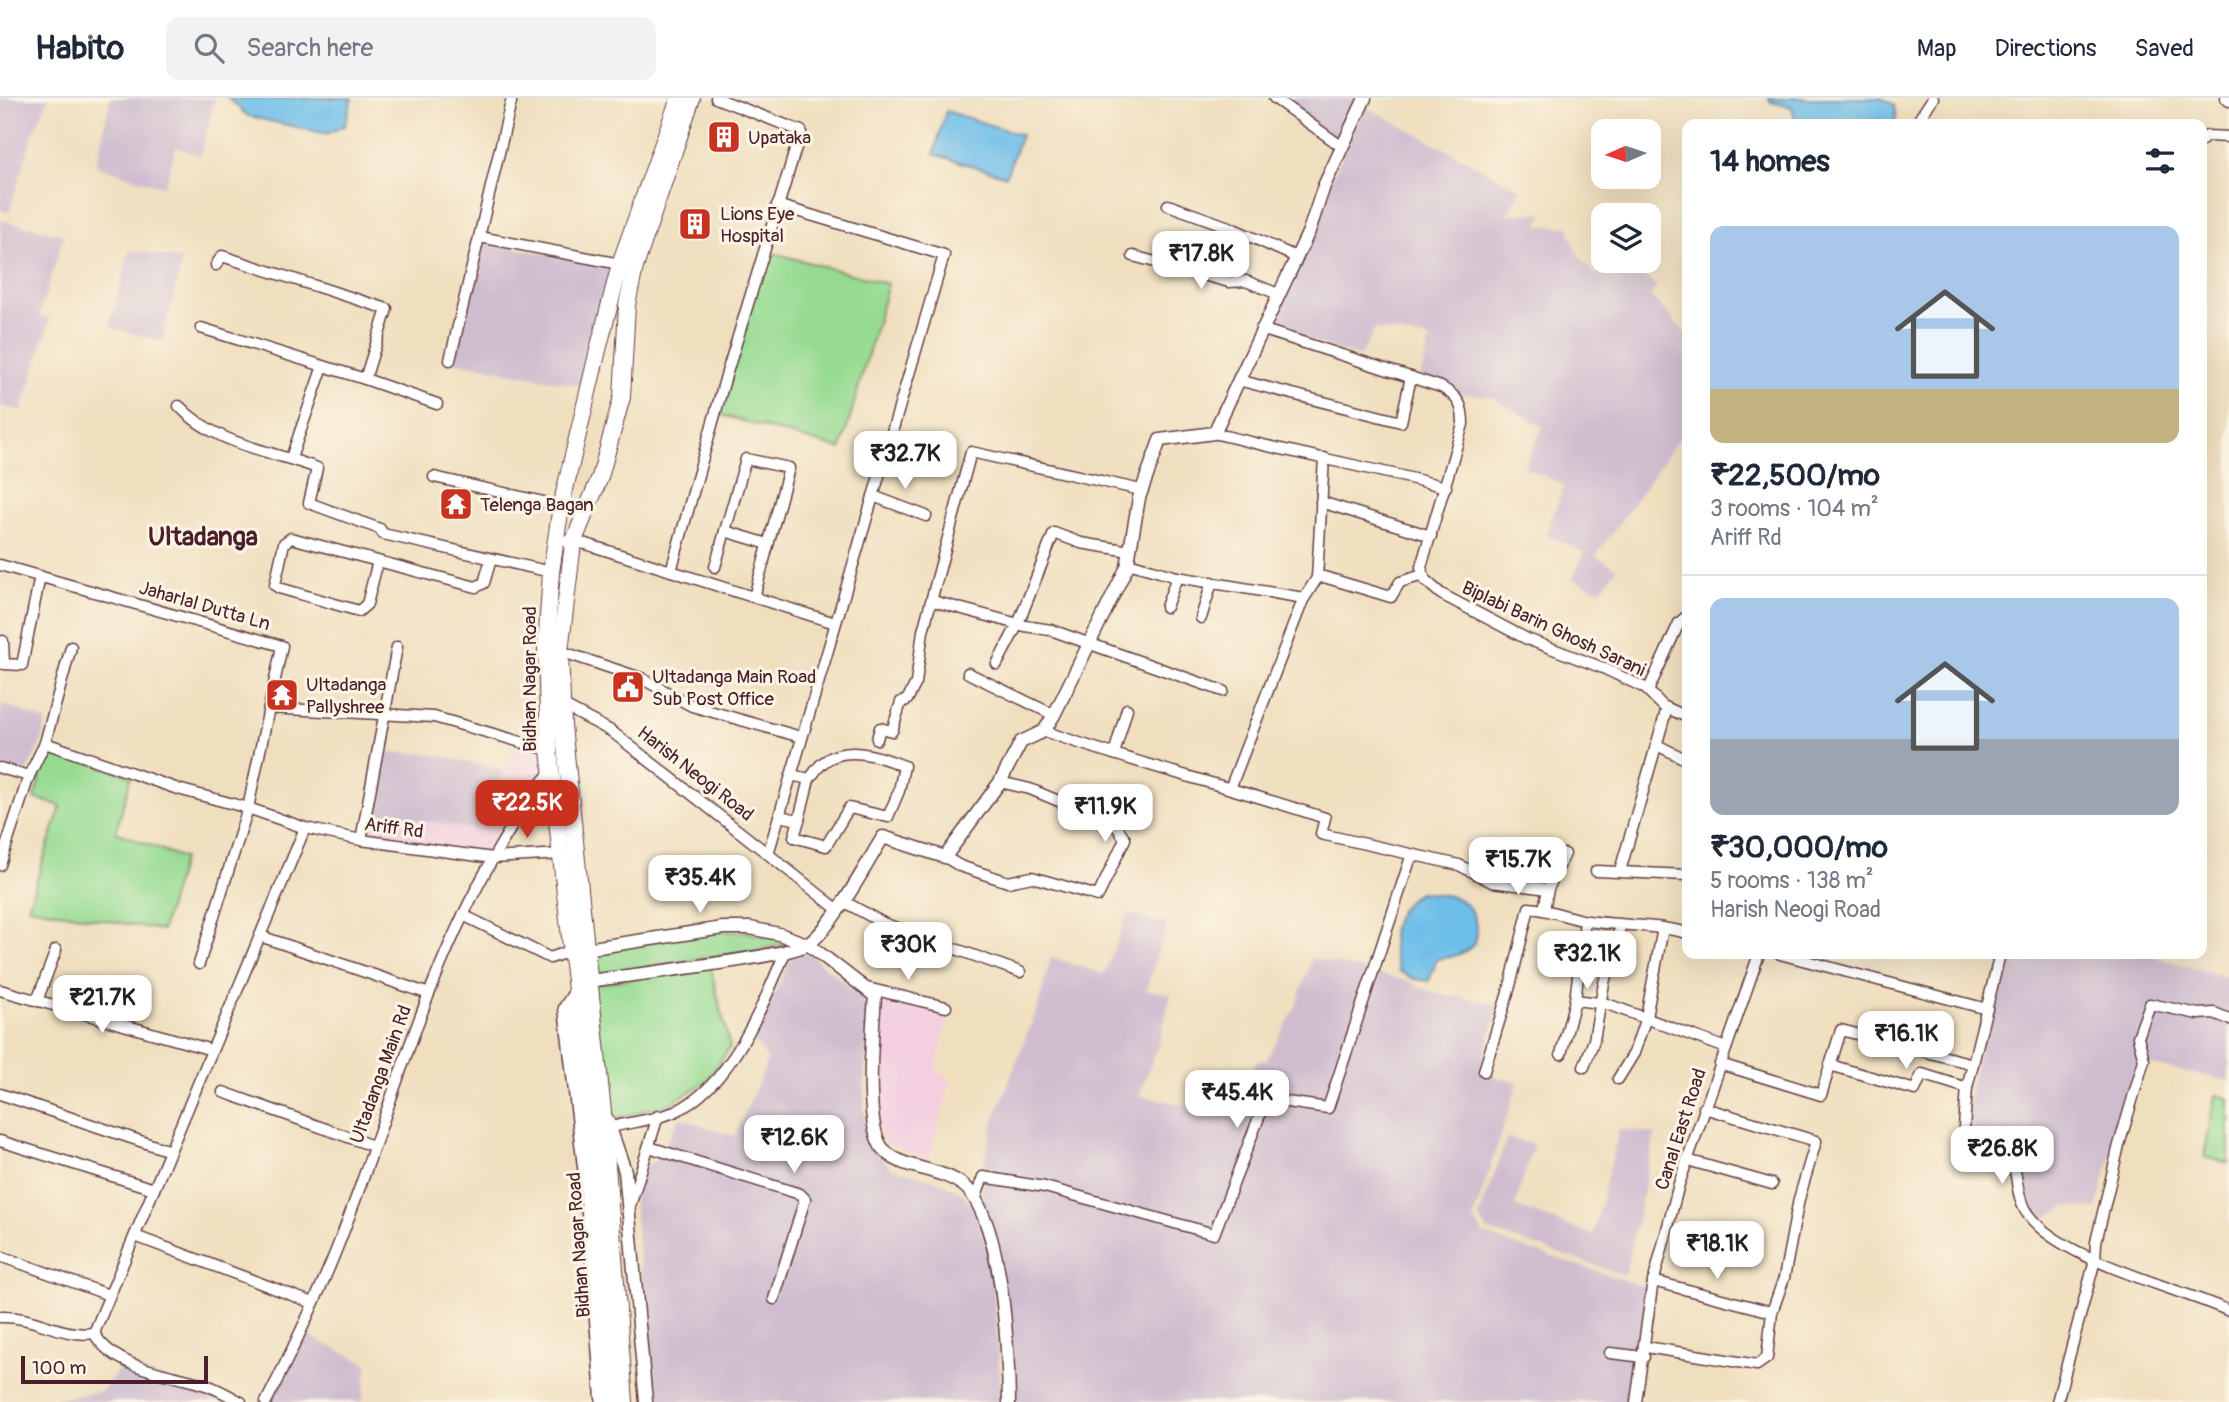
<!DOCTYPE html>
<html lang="en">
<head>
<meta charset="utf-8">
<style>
	:root { --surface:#fff; --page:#f2f2f3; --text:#1f2937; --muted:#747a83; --line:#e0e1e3; --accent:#c8321e }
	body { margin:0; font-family:Pangolin,sans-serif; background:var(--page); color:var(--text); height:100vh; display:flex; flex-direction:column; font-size:26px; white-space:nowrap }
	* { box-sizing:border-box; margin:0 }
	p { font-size:23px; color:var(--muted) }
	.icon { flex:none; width:38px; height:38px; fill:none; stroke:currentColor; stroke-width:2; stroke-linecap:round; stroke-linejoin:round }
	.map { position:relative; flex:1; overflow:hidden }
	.side { position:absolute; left:1682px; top:21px; width:525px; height:840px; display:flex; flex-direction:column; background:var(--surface); border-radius:14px; box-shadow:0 7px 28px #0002 }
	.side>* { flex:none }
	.needle { width:46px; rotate:267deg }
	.tools { position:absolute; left:1591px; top:21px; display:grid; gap:14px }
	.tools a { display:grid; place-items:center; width:70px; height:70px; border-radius:14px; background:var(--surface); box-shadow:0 7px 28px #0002; font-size:35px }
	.scale { position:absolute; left:21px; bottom:18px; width:187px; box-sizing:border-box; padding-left:7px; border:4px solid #4a1f2b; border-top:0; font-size:19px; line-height:24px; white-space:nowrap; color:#4a1f2b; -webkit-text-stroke:5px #fcf5e5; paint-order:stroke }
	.price { position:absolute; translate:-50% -60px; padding:0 16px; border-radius:14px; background:#fff; color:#222; font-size:23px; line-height:46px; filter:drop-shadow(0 2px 4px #0008) }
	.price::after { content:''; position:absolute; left:50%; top:42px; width:21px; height:16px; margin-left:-10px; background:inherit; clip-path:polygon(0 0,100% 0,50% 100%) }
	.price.on { background:var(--accent); color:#fff }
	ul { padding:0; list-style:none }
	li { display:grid; align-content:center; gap:14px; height:371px; padding:0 28px }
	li+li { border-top:2px solid var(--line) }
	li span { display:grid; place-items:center; height:217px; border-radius:14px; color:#555 }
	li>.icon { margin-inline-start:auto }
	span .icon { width:126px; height:126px; fill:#fffc; stroke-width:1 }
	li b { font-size:30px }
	h2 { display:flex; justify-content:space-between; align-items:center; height:84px; padding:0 28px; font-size:30px }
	header { display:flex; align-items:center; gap:42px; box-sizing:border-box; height:98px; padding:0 35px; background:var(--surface); border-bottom:2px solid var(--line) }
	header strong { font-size:33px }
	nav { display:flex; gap:38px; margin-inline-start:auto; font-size:24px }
	.search { width:490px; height:63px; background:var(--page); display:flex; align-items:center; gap:18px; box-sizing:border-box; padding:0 24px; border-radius:14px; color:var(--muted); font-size:26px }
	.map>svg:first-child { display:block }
	.built { fill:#f3cfe0 }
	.industrial { fill:#cfbdcf }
	.green { fill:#97db93; stroke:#707d5f; stroke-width:2 }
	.water { fill:#6dbee9; stroke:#5c6e8a; stroke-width:2 }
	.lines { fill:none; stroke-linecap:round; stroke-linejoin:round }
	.minor-casing { stroke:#633c41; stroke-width:13 }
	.tertiary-casing { stroke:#633c41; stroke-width:15 }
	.primary-casing { stroke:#633c41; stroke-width:18 }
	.minor { stroke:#fff; stroke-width:10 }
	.tertiary { stroke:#fff; stroke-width:12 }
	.primary { stroke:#fff; stroke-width:16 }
	.labels { text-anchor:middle; stroke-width:6; stroke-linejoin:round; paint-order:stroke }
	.poi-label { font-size:19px; fill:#4a1f2b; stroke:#fcf5e5; text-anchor:start }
	.street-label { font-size:19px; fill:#4a1f2b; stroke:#fcf5e5 }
	.district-label { font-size:26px; font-weight:bold; fill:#4a1f2b; stroke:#fcf5e5 }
</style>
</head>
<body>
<header>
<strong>Habito</strong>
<div class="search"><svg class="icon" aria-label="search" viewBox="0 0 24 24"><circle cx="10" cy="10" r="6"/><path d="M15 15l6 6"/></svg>Search here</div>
<nav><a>Map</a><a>Directions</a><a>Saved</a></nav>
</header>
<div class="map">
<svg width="2229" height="1304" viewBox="0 0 2229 1304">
	<rect width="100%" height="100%" fill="#fcf5e5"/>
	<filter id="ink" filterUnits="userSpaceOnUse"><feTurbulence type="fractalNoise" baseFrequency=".0143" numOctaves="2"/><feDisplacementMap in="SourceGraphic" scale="14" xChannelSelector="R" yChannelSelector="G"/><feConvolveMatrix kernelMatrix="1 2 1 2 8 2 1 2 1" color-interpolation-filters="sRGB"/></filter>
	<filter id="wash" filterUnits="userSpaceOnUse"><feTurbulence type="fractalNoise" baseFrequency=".00686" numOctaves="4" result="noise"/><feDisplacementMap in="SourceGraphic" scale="28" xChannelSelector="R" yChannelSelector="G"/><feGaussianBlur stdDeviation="1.57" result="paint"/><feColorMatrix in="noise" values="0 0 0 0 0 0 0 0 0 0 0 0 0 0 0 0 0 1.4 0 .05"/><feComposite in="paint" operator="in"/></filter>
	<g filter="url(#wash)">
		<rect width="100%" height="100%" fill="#f0dfbf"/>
		<g class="built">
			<path d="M 516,648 L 557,660 L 533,687 L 489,755 L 367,740 L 371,713 L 476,732 Z"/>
			<path d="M 875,898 L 888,898 L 948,917 L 936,973 L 951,981 L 929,1062 L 885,1045 L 877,1025 Z"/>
		</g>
		<g class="industrial">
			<path d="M 0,0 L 49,0 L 34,33 L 9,114 L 0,112 Z"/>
			<path d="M 110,0 L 215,0 L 200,58 L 176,49 L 164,89 L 96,68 Z"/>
			<path d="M 1279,0 L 1363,0 L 1340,44 Z"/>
			<path d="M 1365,8 L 1520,91 L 1507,117 L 1544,114 L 1537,128 L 1569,129 L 1575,152 L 1595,177 L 1617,163 L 1626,163 L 1657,188 L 1650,197 L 1687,237 L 1687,329 L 1596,458 L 1617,470 L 1601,493 L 1573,481 L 1584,455 L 1547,437 L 1564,387 L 1524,369 L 1543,329 L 1492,299 L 1458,295 L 1421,278 L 1430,241 L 1375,231 L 1360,259 L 1265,229 Z"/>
			<path d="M 0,122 L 64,137 L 39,218 L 50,221 L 22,313 L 0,308 Z"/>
			<path d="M 482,144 L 621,170 L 590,290 L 453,263 Z"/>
			<path d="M 130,152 L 182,162 L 162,243 L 109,229 Z"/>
			<path d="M 0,605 L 46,623 L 41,645 L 26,675 L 0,668 Z"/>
			<path d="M 382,654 L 431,656 L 503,672 L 476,732 L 371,713 Z"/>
			<path d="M 1128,816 L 1167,826 L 1146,892 L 1171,896 L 1159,945 L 1139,997 L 1239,1019 L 1244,1005 L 1238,998 L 1257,963 L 1266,962 L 1295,910 L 1312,860 L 1409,883 L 1430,894 L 1500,906 L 1479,974 L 1518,985 L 1473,1121 L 1484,1137 L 1648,1190 L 1632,1304 L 1011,1304 L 1008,1231 L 979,1102 L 986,1082 L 985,1061 L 995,1019 L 1038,908 L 1051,859 L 1104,876 Z"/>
			<path d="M 807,855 L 867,902 L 864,1009 L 871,1049 L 892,1070 L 938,1083 L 963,1095 L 974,1111 L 991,1161 L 1002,1304 L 654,1304 L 631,1077 L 659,1060 L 679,1020 L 735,1038 L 768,961 L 752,941 L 791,860 Z"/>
			<path d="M 2003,856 L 2088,856 L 2108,860 L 2145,856 L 2229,880 L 2229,983 L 2137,964 L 2096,1111 L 2066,1108 L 2044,1121 L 2030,1112 L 2022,1093 L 2018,1069 L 1965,1040 L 1970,991 Z"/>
			<path d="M 1619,1031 L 1655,1036 L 1625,1177 L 1487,1132 L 1479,1119 L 1507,1040 L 1534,1046 L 1515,1108 L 1593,1137 Z"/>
			<path d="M 303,1235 L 368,1266 L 362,1304 L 270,1304 Z"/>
			<path d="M 121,1268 L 192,1288 L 231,1304 L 35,1304 L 102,1293 Z"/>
		</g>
		<g class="green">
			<path d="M 766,153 L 888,186 L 841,351 L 718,316 Z"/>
			<path d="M 48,652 L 131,678 L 116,734 L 183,760 L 162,832 L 28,809 L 61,708 L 34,700 Z"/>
			<path d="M 711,834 L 746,834 L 797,845 L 590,878 L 586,854 Z"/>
			<path d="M 710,867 L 730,949 L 706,984 L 669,1006 L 611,1022 L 591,887 Z"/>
			<path d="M 2215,997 L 2229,1000 L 2229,1065 L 2204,1059 Z"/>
		</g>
		<g class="water">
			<path d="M 228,0 L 352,0 L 345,27 L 327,36 L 248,18 Z"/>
			<path d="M 1768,0 L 1882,0 L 1894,7 L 1896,21 L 1892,26 L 1796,26 L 1792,9 L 1771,4 Z"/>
			<path d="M 946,13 L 1021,37 L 1006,78 L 934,56 Z"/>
			<path d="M 1419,794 C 1433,796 1450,796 1462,803 C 1470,808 1474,818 1476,827 C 1482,852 1457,859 1437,861 L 1429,883 L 1414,881 L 1399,873 C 1387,840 1389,815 1419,794 Z"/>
		</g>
	</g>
	<g filter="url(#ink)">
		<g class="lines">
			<defs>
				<g id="minor">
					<path d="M 1274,0 L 1341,48"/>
					<path d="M 2226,0 L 2229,3"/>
					<path d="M 1916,26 L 1933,0"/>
					<path d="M 2202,42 L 2207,38 L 2229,39"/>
					<path d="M 777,107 L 944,157 L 768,756 L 837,811"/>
					<path d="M 1168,107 L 1229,129 L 1296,159"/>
					<path d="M 480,139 L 620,166"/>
					<path d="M 1133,158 L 1229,184 L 1246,183 L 1278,196"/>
					<path d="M 216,167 L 222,158 L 387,211 L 365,281 L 437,306"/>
					<path d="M 201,230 L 365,281"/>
					<path d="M 1261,231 L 1441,289 C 1458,299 1463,306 1463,326 L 1421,469 L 1425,482 L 1441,496 L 1527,541 L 1603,570 L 1645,590 L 1663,608 L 1687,619"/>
					<path d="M 450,262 L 511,4"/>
					<path d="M 1238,282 L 1401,324 L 1411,279"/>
					<path d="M 179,308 C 216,347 269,352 317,370 L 309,405 L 380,431 L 383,436 L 551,474"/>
					<path d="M 1214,335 C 1291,355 1369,369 1446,389"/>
					<path d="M 291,360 L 323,268"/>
					<path d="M 434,379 L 561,408"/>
					<path d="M 873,398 L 926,418"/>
					<path d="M 1321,404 L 1431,438"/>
					<path d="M 556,442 L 586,446 L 835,525"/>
					<path d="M 378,463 L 367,506 L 359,513 L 279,490 L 275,487 L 284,445 L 291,440 L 476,489 L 484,485 L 491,461"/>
					<path d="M 1128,465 L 1177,479 L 1304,500"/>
					<path d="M 0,467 L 282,548 L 248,710 L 199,866"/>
					<path d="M 715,469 L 725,433"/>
					<path d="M 671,473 L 725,281 L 801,33 L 716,0"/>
					<path d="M 1317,480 L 1324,360"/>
					<path d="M 754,499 L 789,370 L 746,361 L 725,433 L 768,446"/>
					<path d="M 933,503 L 1025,528 L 1051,532 L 1223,593"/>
					<path d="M 1166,509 L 1177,479"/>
					<path d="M 1201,520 L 1212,484"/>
					<path d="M 3,543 L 4,566 L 22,567 L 40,478"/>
					<path d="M 560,553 L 641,580 L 692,608 L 801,639"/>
					<path d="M 997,566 L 1018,526 L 1054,435 L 1081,445 L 1130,453"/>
					<path d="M 968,575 L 1054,617"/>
					<path d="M 1648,593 L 1679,525 L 1687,518"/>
					<path d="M 562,607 L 611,633 L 768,756"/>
					<path d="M 269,610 L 434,619 L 549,652"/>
					<path d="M 1044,633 C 1136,666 1232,689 1325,720 L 1321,736 L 1459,767 L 1492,784 L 1548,791"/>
					<path d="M 877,641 L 880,630 L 892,633 L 901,604 L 907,602 L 916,585 L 923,533 L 971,354 L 1141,392"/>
					<path d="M 45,645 L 178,691 L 248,710 L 305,730 L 361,742 L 493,760 L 563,756"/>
					<path d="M 1657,647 L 1687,662"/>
					<path d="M 1114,656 L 1127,611"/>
					<path d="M 0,670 L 29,678"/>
					<path d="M 1231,688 L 1303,502 L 1317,480 L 1324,479 L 1391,499 L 1400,484 L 1423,477"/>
					<path d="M 779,718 L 799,722 L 794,739 L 826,748 L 849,710 L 888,719 L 899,693 L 904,668 C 882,659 846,646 824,664 C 818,668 814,676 809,681 L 791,677"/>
					<path d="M 799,722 L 809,681"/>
					<path d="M 361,742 L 397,549"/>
					<path d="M 945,759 L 960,768 L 1008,784 L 1032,779 L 1098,798 L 1125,741 L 1111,720 L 1068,707 L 1030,691 L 1000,684"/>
					<path d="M 0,767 L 29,678 L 45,645 L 71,549"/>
					<path d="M 1596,773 L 1687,777"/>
					<path d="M 1620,773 L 1667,610"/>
					<path d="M 843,803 L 883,825 L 1020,874"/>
					<path d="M 1544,811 L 1548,791 L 1565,756"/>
					<path d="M 463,817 L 550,860 L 570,853"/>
					<path d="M 260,838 L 429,896"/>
					<path d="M 1780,856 L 1987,911"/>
					<path d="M 2000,856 L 1967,990 L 1963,1042 L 2011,1061 C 2019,1077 2015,1095 2025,1112 C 2054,1161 2177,1189 2229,1213"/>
					<path d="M 867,890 L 946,909"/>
					<path d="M 0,892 L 212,952"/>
					<path d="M 1575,902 L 1607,906 L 1726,950"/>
					<path d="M 37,903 L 56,852"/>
					<path d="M 1561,956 L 1575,902 L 1585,823"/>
					<path d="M 1720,966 L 1821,997 L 1841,932 L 1973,966"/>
					<path d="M 1830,967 L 1915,992 L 1922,976 L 1967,990"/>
					<path d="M 1584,969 L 1594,942 L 1604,885 L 1621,826"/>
					<path d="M 1484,973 L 1510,888 L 1529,810 C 1550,811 1567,820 1588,823 C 1621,828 1655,826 1687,835"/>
					<path d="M 1618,981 L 1634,955 L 1646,919 L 1663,830"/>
					<path d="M 223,994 L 373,1048"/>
					<path d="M 0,996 L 170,1053"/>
					<path d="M 611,1029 C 631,1024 655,1022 674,1014 C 730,990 765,904 786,852"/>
					<path d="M 0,1043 L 154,1091"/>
					<path d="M 649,1049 L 800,1096 L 805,1101 L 774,1201"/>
					<path d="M 1687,1062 L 1772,1086"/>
					<path d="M 975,1102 L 983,1079 L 1045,1089 L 1214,1136 L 1266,1001 L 1328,1010 L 1411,759"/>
					<path d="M 629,1111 L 658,1018"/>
					<path d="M 135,1138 L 313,1205"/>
					<path d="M 0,1158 L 109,1197"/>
					<path d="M 1653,1183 L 1772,1214"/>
					<path d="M 0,1219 C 34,1217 61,1240 94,1235 C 115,1272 169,1275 206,1287 C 218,1291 230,1298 241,1304"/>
					<path d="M 94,1235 L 305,730"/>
					<path d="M 1646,1249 L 1757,1267 L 1767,1260 L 1772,1214 L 1784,1180 L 1799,1101 L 1816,1043 L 1704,1010"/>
					<path d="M 1610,1255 L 1644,1259"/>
					<path d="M 266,1304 C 290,1257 313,1209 333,1160 C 388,1025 421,883 495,757 C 512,728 528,698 551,674"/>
					<path d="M 1636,1304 L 1652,1189 L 1679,1086 L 1759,856"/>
					<path d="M 2057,1304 L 2095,1162 L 2096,1144 L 2119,1047 L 2144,962 L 2138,939 L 2150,906 L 2198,916 L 2214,915 L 2229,921"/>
				</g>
				<g id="tertiary">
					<path d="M 579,852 L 723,830 L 750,830 L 779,836 L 809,847 L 875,898 C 873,931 863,1027 883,1051 C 890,1059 900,1064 910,1067 C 930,1073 959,1078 972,1096 C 1003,1141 1008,1249 1009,1304"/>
					<path d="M 584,884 C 618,878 794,859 810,845 C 837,822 864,770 883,739 L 945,759 L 1000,684 L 1021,644 L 1044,633 L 1054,617 L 1127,469 L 1139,400 L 1160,342 L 1214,335 L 1309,133 L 1324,88 L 1365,0"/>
					<path d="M 575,894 L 565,910 L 585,1077 L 602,1300"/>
					<path d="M 607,1021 L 625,1073 L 646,1304"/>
				</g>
				<g id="primary">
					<path d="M 610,1304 L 592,1035 L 549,652 L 546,549 L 551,474 L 561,408 L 598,252 L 620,166 L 679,0"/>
					<path d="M 625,1304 L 603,1014 L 563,627 L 560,553 L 573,445 L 600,379 L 622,299 L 627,207 L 635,169 L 692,0"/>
				</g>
			</defs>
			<use href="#minor" class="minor-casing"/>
			<use href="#tertiary" class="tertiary-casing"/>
			<use href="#primary" class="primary-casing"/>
			<use href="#minor" class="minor"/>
			<use href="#tertiary" class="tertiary"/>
			<use href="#primary" class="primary"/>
		</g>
	</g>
	<defs>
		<symbol id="building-square" viewBox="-11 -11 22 22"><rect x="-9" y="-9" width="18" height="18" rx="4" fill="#c8321e" stroke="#fcf5e5"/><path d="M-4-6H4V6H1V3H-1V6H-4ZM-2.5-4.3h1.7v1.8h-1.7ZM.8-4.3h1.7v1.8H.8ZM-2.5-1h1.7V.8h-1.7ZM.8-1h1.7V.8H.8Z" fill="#fff"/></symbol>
		<symbol id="temple-square" viewBox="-11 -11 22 22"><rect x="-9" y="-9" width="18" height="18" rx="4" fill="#c8321e" stroke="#fcf5e5"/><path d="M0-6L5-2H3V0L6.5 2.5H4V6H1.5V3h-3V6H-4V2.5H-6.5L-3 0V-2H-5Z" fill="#fff"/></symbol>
		<symbol id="civic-square" viewBox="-11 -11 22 22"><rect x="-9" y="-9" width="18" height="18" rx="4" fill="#c8321e" stroke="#fcf5e5"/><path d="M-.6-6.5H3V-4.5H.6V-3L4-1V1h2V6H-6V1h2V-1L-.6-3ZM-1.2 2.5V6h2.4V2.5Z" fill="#fff"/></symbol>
	</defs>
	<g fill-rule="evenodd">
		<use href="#building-square" x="705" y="20" width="38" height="38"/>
		<use href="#building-square" x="676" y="107" width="38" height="38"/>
		<use href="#temple-square" x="437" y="387" width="38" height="38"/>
		<use href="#civic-square" x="609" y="570" width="38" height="38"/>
		<use href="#temple-square" x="263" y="578" width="38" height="38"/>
	</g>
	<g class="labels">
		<g class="poi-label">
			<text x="748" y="46">Upataka</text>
			<text x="720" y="122">Lions Eye<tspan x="720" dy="22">Hospital</tspan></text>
			<text x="480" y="413">Telenga Bagan</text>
			<text x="652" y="585">Ultadanga Main Road<tspan x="652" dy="22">Sub Post Office</tspan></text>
			<text x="306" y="593">Ultadanga<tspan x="306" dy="22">Pallyshree</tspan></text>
		</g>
		<g class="street-label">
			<text transform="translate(205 507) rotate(16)" y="7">Jaharlal Dutta Ln</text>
			<text transform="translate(1554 530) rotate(25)" y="7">Biplabi Barin Ghosh Sarani</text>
			<text transform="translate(529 581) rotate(-90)" y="7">Bidhan Nagar Road</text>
			<text transform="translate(696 675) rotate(38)" y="7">Harish Neogi Road</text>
			<text transform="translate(394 729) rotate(8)" y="7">Ariff Rd</text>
			<text transform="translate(380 976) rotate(-70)" y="7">Ultadanga Main Rd</text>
			<text transform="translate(1680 1031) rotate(-72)" y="7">Canal East Road</text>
			<text transform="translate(578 1147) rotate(-94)" y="7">Bidhan Nagar Road</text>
		</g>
		<g class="district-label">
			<text x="203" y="447">Ultadanga</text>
		</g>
	</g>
</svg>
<div class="tools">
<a><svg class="needle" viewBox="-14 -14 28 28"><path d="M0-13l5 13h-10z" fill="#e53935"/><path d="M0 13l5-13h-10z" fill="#747a83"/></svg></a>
<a><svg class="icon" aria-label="layers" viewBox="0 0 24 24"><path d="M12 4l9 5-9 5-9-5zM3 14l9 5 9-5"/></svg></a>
</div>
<div class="scale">100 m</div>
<b class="price" style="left:1201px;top:193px">₹17.8K</b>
<b class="price" style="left:905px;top:393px">₹32.7K</b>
<b class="price on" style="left:527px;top:742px">₹22.5K</b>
<b class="price" style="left:1105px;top:746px">₹11.9K</b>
<b class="price" style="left:1518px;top:799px">₹15.7K</b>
<b class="price" style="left:700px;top:817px">₹35.4K</b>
<b class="price" style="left:908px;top:884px">₹30K</b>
<b class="price" style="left:1587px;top:893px">₹32.1K</b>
<b class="price" style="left:102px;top:937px">₹21.7K</b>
<b class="price" style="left:1906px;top:973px">₹16.1K</b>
<b class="price" style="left:1237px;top:1032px">₹45.4K</b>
<b class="price" style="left:794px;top:1077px">₹12.6K</b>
<b class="price" style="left:2002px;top:1088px">₹26.8K</b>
<b class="price" style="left:1717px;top:1183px">₹18.1K</b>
<section class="side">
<h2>14 homes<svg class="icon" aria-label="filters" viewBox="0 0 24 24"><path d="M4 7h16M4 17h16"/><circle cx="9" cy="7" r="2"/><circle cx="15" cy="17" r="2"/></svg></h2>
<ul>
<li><span style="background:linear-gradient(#a9c7e8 75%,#c2b280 0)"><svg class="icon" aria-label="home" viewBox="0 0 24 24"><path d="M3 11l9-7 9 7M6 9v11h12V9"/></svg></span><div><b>₹22,500/mo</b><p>3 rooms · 104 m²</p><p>Ariff Rd</p></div></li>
<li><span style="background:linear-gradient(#a9c7e8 65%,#9aa5b1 0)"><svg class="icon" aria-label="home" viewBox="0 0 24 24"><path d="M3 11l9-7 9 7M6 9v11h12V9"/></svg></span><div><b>₹30,000/mo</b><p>5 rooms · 138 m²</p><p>Harish Neogi Road</p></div></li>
</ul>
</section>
</div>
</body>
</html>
